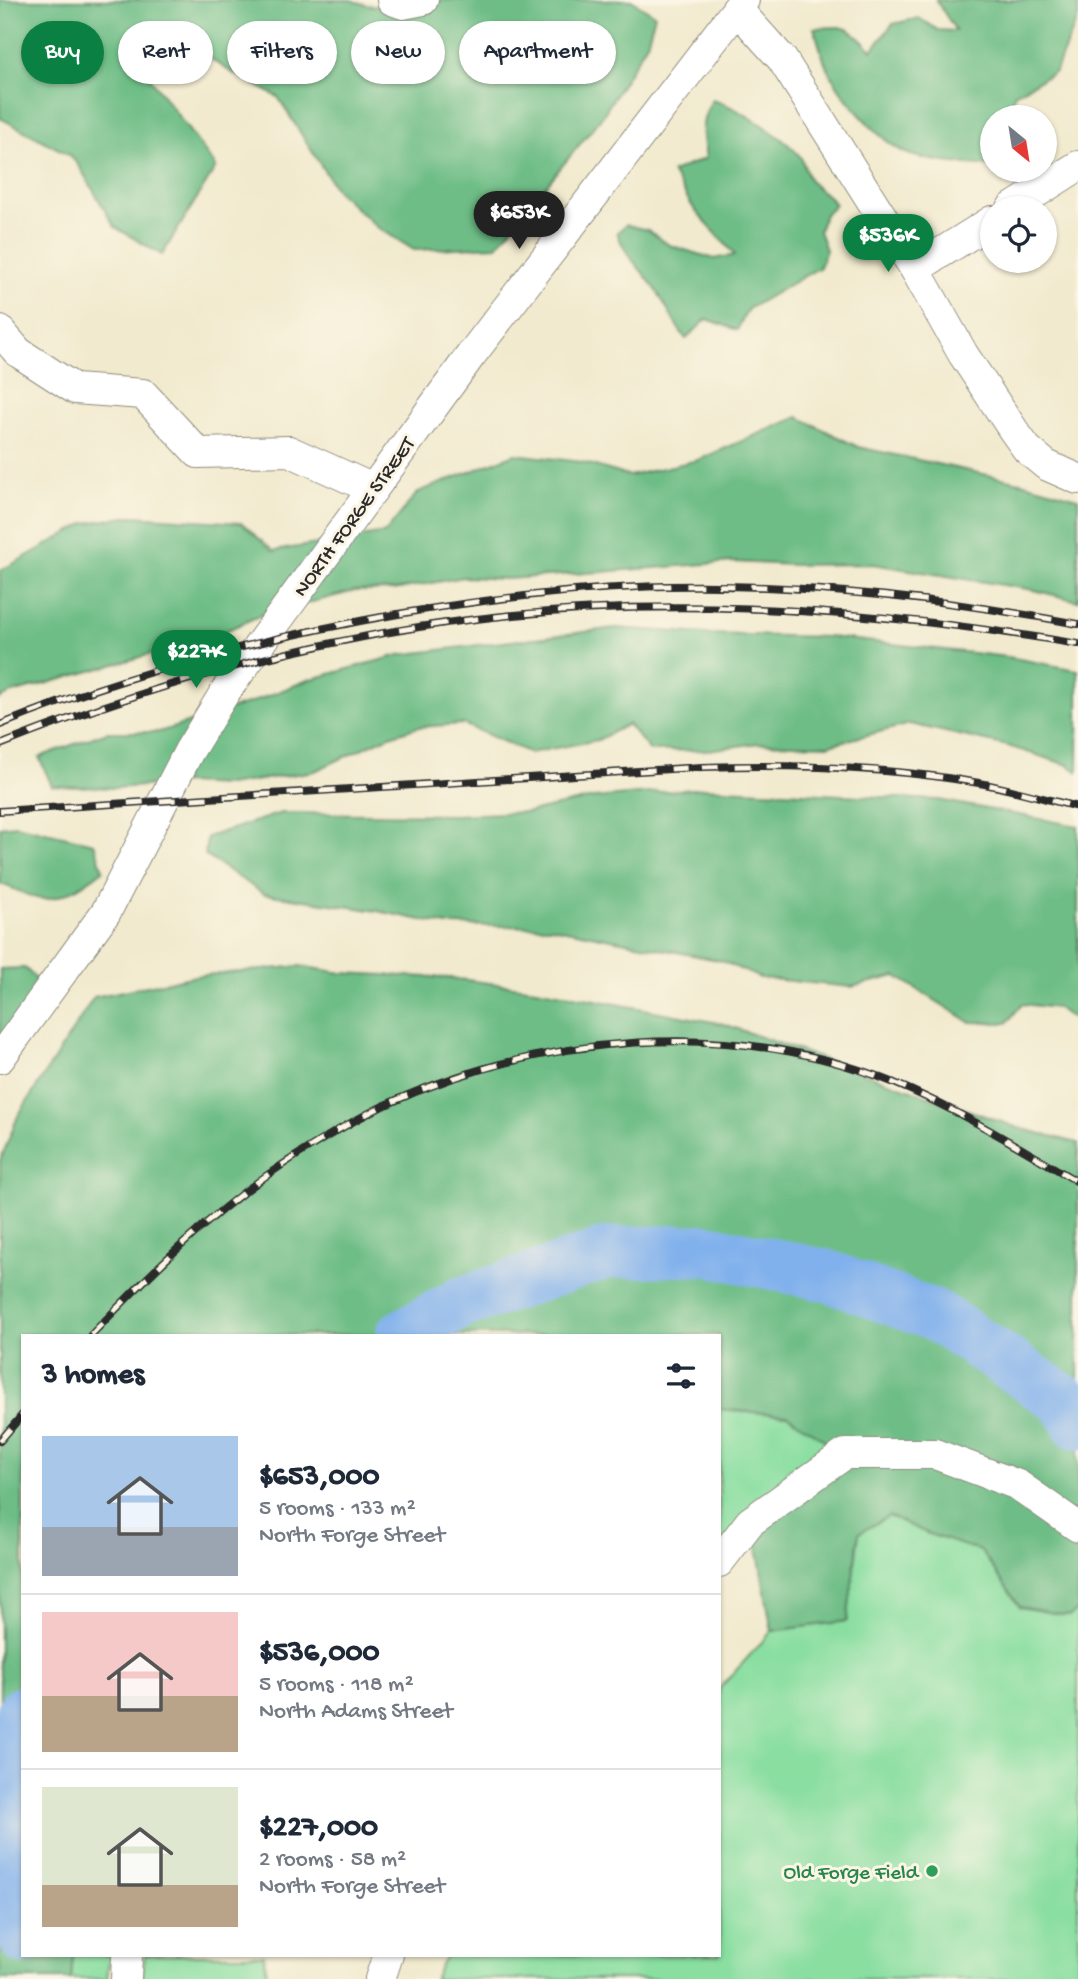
<!DOCTYPE html>
<html lang="en">
<head>
<meta charset="utf-8">
<style>
	:root { --surface:#fff; --page:#f2f2f3; --text:#1f2937; --muted:#747a83; --line:#e0e1e3; --accent:#0b8043 }
	body { margin:0; font-family:"Gochi Hand",sans-serif; background:var(--page); color:var(--text); height:100vh; display:flex; flex-direction:column; font-size:26px; white-space:nowrap }
	* { box-sizing:border-box; margin:0 }
	p { font-size:23px; color:var(--muted) }
	.icon { flex:none; width:38px; height:38px; fill:none; stroke:currentColor; stroke-width:2; stroke-linecap:round; stroke-linejoin:round }
	.map { position:relative; flex:1; overflow:hidden }
	.details { position:absolute; left:21px; top:1334px; width:700px; height:623px; display:flex; flex-direction:column; background:var(--surface); border-radius:0px; box-shadow:0 2px 5px #0004 }
	.details>* { flex:none }
	.banner { position:absolute; left:21px; top:21px; width:700px; height:63px; display:flex; gap:14px }
	.needle { width:46px; rotate:150deg }
	.buttons { position:absolute; left:980px; top:105px; display:grid; gap:14px }
	.buttons a { display:grid; place-items:center; width:77px; height:77px; border-radius:50%; background:var(--surface); box-shadow:0 2px 5px #0004; font-size:35px }
	.price { position:absolute; translate:-50% -60px; padding:0 16px; border-radius:24px; background:var(--accent); color:#fff; font-size:23px; line-height:46px; filter:drop-shadow(0 2px 4px #0008) }
	.price::after { content:''; position:absolute; left:50%; top:42px; width:21px; height:16px; margin-left:-10px; background:inherit; clip-path:polygon(0 0,100% 0,50% 100%) }
	.price.selected { background:#222; color:#fff }
	ul { padding:0; list-style:none }
	li { display:flex; align-items:center; gap:21px; height:175px; padding:0 21px }
	li+li { border-top:2px solid var(--line) }
	li span { display:grid; place-items:center; flex:none; width:196px; height:140px; border-radius:0px; color:#555 }
	li>.icon { margin-inline-start:auto }
	span .icon { width:84px; height:84px; fill:#fffc; stroke-width:1 }
	li b { font-size:30px }
	h2 { display:flex; justify-content:space-between; align-items:center; height:84px; padding:0 21px; font-size:30px }
	.chip { padding:0 24px; border-radius:32px; background:var(--surface); box-shadow:0 2px 5px #0004; font-size:24px; line-height:63px }
	.chip.selected { background:var(--accent); color:#fff }
	.map>svg:first-child { display:block }
	.green { fill:#89dea0; stroke:#5a8466; stroke-width:2 }
	.forest { fill:#6ebd86; stroke:#4c7458; stroke-width:2 }
	.lines { fill:none; stroke-linecap:round; stroke-linejoin:round }
	.river { stroke:#81b1ec; stroke-width:52 }
	.minor-casing { stroke:#8e8a7c; stroke-width:32 }
	.minor { stroke:#fff; stroke-width:30 }
	.rail-casing { stroke:#2b2b2b; stroke-width:8 }
	.rail { stroke:#fcf5e5; stroke-width:5; stroke-dasharray:16; stroke-linecap:butt }
	.leisure-dot { fill:#2e9e5b; stroke:#fcf5e5; stroke-width:2.5 }
	.labels { text-anchor:middle; stroke-width:6; stroke-linejoin:round; paint-order:stroke }
	.street-label { font-size:21px; fill:#2b2b2b; stroke:#fcf5e5 }
	.leisure-label { font-size:21px; fill:#27864d; stroke:#fcf5e5; text-anchor:end }
</style>
</head>
<body>
<div class="map">
<svg width="1078" height="1979" viewBox="0 0 1078 1979">
	<rect width="100%" height="100%" fill="#fcf5e5"/>
	<filter id="ink" filterUnits="userSpaceOnUse"><feTurbulence type="fractalNoise" baseFrequency=".0143" numOctaves="2"/><feDisplacementMap in="SourceGraphic" scale="14" xChannelSelector="R" yChannelSelector="G"/><feConvolveMatrix kernelMatrix="1 2 1 2 8 2 1 2 1" color-interpolation-filters="sRGB"/></filter>
	<filter id="wash" filterUnits="userSpaceOnUse"><feTurbulence type="fractalNoise" baseFrequency=".00686" numOctaves="4" result="noise"/><feDisplacementMap in="SourceGraphic" scale="28" xChannelSelector="R" yChannelSelector="G"/><feGaussianBlur stdDeviation="1.57" result="paint"/><feColorMatrix in="noise" values="0 0 0 0 0 0 0 0 0 0 0 0 0 0 0 0 0 1.4 0 .05"/><feComposite in="paint" operator="in"/></filter>
	<g filter="url(#wash)">
		<rect width="100%" height="100%" fill="#f1eace"/>
		<g class="green">
			<path d="M 719,1409 L 787,1415 L 837,1448 L 719,1552 Z"/>
			<path d="M 889,1516 L 929,1534 L 981,1551 L 1020,1607 L 1070,1616 L 1078,1609 L 1078,1979 L 434,1979 L 446,1955 L 719,1955 L 719,1689 L 772,1631 L 847,1621 L 859,1533 Z"/>
			<path d="M 73,1955 L 110,1955 L 107,1979 L 71,1979 Z"/>
			<path d="M 145,1955 L 264,1955 L 268,1979 L 142,1979 Z"/>
		</g>
		<g class="forest">
			<path d="M 0,0 L 350,0 L 367,5 L 413,11 L 442,0 L 631,0 L 655,15 L 647,43 L 602,117 L 497,246 L 414,250 L 377,227 L 337,191 L 278,97 L 229,71 L 193,47 L 169,45 L 148,75 L 216,167 L 162,255 L 115,227 L 79,166 L 70,155 L 0,118 Z"/>
			<path d="M 936,0 L 1078,0 L 1078,18 L 1055,72 L 1014,94 L 1013,117 L 992,117 L 992,166 C 965,164 937,163 911,155 C 881,145 838,93 826,65 C 821,53 818,40 814,28 L 839,27 L 850,30 L 872,50 L 893,24 L 919,18 L 938,30 L 956,31 Z"/>
			<path d="M 712,100 C 733,104 789,140 801,158 C 805,166 806,176 812,183 C 820,192 828,192 835,205 L 825,214 L 819,231 L 826,250 L 820,267 L 748,309 L 737,330 L 707,319 L 686,339 C 673,323 666,304 654,287 C 641,269 624,254 617,232 L 626,225 L 648,230 L 669,245 L 714,259 L 735,255 L 694,209 L 672,172 L 706,158 C 702,132 699,124 712,100 Z"/>
			<path d="M 798,417 L 858,447 L 1025,483 L 1078,498 L 1078,601 L 1034,590 L 872,564 L 794,565 L 733,562 L 507,579 L 464,577 L 394,590 L 355,591 L 261,615 L 194,645 L 162,651 L 9,694 L 0,699 L 0,571 L 86,523 L 132,516 L 242,523 L 273,551 L 385,533 L 418,492 L 515,454 L 582,462 L 629,476 L 698,460 Z"/>
			<path d="M 616,628 L 706,634 L 830,637 L 1008,657 L 1078,670 L 1078,772 L 1068,765 L 1008,746 L 910,724 L 829,745 L 759,743 L 708,750 L 650,751 L 628,724 L 598,740 L 530,753 L 463,724 L 418,727 L 387,737 L 315,771 L 228,785 L 183,783 L 116,788 L 52,786 L 39,757 L 107,732 L 159,732 L 250,703 L 308,680 L 399,655 Z"/>
			<path d="M 703,788 L 939,800 L 1078,826 L 1078,1022 L 1057,1008 L 1022,1004 L 1007,1023 L 970,1022 L 896,976 L 851,987 L 760,978 L 722,961 L 551,927 L 447,925 L 377,911 L 264,894 L 205,855 L 207,837 L 281,813 L 455,815 L 529,812 L 594,798 Z"/>
			<path d="M 15,825 L 94,843 L 103,870 C 88,882 63,900 42,899 C 29,898 14,887 0,884 L 0,827 Z"/>
			<path d="M 300,966 L 342,973 L 450,978 L 536,989 L 724,1024 L 1019,1128 L 1078,1143 L 1078,1609 L 1070,1616 L 1020,1607 L 981,1551 L 929,1534 L 889,1516 L 859,1533 L 847,1621 L 772,1631 L 756,1542 L 768,1510 L 845,1454 L 787,1415 L 719,1409 L 719,1335 L 23,1335 L 23,1955 L 73,1955 L 71,1979 L 0,1979 L 0,1161 L 18,1116 L 94,997 L 196,976 Z"/>
			<path d="M 25,968 L 36,979 L 31,999 L 0,1043 L 0,969 Z"/>
		</g>
		<g class="lines">
			<g class="river">
				<path d="M 402,1335 L 461,1303 L 606,1253 L 707,1250 L 828,1276 L 938,1317 L 1065,1401 L 1078,1424"/>
				<path d="M 23,1712 L 9,1763 L 23,1938"/>
			</g>
		</g>
	</g>
	<g filter="url(#ink)">
		<g class="lines">
			<defs>
				<g id="minor">
					<path d="M 392,0 L 403,4 L 423,0"/>
					<path d="M 737,9 L 782,59 L 915,269 L 963,354 L 1014,431 L 1027,449 L 1046,465 L 1078,479"/>
					<path d="M 1012,208 L 1078,166"/>
					<path d="M 915,269 L 992,221"/>
					<path d="M 0,331 L 18,352 L 75,389 L 143,394 L 198,453 L 289,451 L 373,489"/>
					<path d="M 0,1058 L 106,912 L 189,751 L 225,692 L 471,355 L 744,0"/>
					<path d="M 719,1562 L 750,1522 L 845,1454 L 935,1454 L 1018,1485 L 1078,1527"/>
					<path d="M 126,1979 L 127,1955"/>
					<path d="M 380,1979 L 388,1955"/>
				</g>
			</defs>
			<use href="#minor" class="minor-casing"/>
			<use href="#minor" class="minor"/>
			<defs>
				<g id="rail">
					<path d="M 0,725 C 128,673 262,638 398,614 C 487,599 576,588 667,586 C 805,583 943,599 1078,624"/>
					<path d="M 0,745 C 135,691 275,650 419,627 C 637,592 861,607 1078,644"/>
					<path d="M 0,811 L 702,767 C 795,764 887,767 979,783 C 1012,789 1045,799 1078,807"/>
					<path d="M 91,1335 C 150,1274 211,1212 282,1165 C 314,1144 348,1123 383,1106 C 538,1035 731,1016 892,1082 C 957,1109 1017,1146 1078,1182"/>
					<path d="M 0,1441 L 23,1414"/>
				</g>
			</defs>
			<use href="#rail" class="rail-casing"/>
			<use href="#rail" class="rail"/>
		</g>
	</g>
	<circle class="leisure-dot" cx="932" cy="1871" r="7"/>
	<g class="labels">
		<g class="street-label">
			<text transform="translate(353 516) rotate(-54)" y="7">NORTH FORGE STREET</text>
		</g>
		<g class="leisure-label">
			<text x="918" y="1878">Old Forge Field</text>
		</g>
	</g>
</svg>
<div class="buttons">
<a><svg class="needle" viewBox="-14 -14 28 28"><path d="M0-13l5 13h-10z" fill="#e53935"/><path d="M0 13l5-13h-10z" fill="#747a83"/></svg></a>
<a><svg class="icon" aria-label="locate" viewBox="0 0 24 24"><circle cx="12" cy="12" r="6"/><path d="M12 2v4M12 18v4M2 12h4M18 12h4"/></svg></a>
</div>
<b class="price selected" style="left:519px;top:251px">$653K</b>
<b class="price" style="left:888px;top:274px">$536K</b>
<b class="price" style="left:196px;top:690px">$227K</b>
<div class="banner">
<a class="chip selected">Buy</a>
<a class="chip">Rent</a>
<a class="chip">Filters</a>
<a class="chip">New</a>
<a class="chip">Apartment</a>
</div>
<section class="details">
<h2>3 homes<svg class="icon" aria-label="filters" viewBox="0 0 24 24"><path d="M4 7h16M4 17h16"/><circle cx="9" cy="7" r="2"/><circle cx="15" cy="17" r="2"/></svg></h2>
<ul>
<li><span style="background:linear-gradient(#a9c7e8 65%,#9aa5b1 0)"><svg class="icon" aria-label="home" viewBox="0 0 24 24"><path d="M3 11l9-7 9 7M6 9v11h12V9"/></svg></span><div><b>$653,000</b><p>5 rooms · 133 m²</p><p>North Forge Street</p></div></li>
<li><span style="background:linear-gradient(#f6c9c9 60%,#b9a48a 0)"><svg class="icon" aria-label="home" viewBox="0 0 24 24"><path d="M3 11l9-7 9 7M6 9v11h12V9"/></svg></span><div><b>$536,000</b><p>5 rooms · 118 m²</p><p>North Adams Street</p></div></li>
<li><span style="background:linear-gradient(#dfe7d0 70%,#b9a48a 0)"><svg class="icon" aria-label="home" viewBox="0 0 24 24"><path d="M3 11l9-7 9 7M6 9v11h12V9"/></svg></span><div><b>$227,000</b><p>2 rooms · 58 m²</p><p>North Forge Street</p></div></li>
</ul>
</section>
</div>
</body>
</html>
